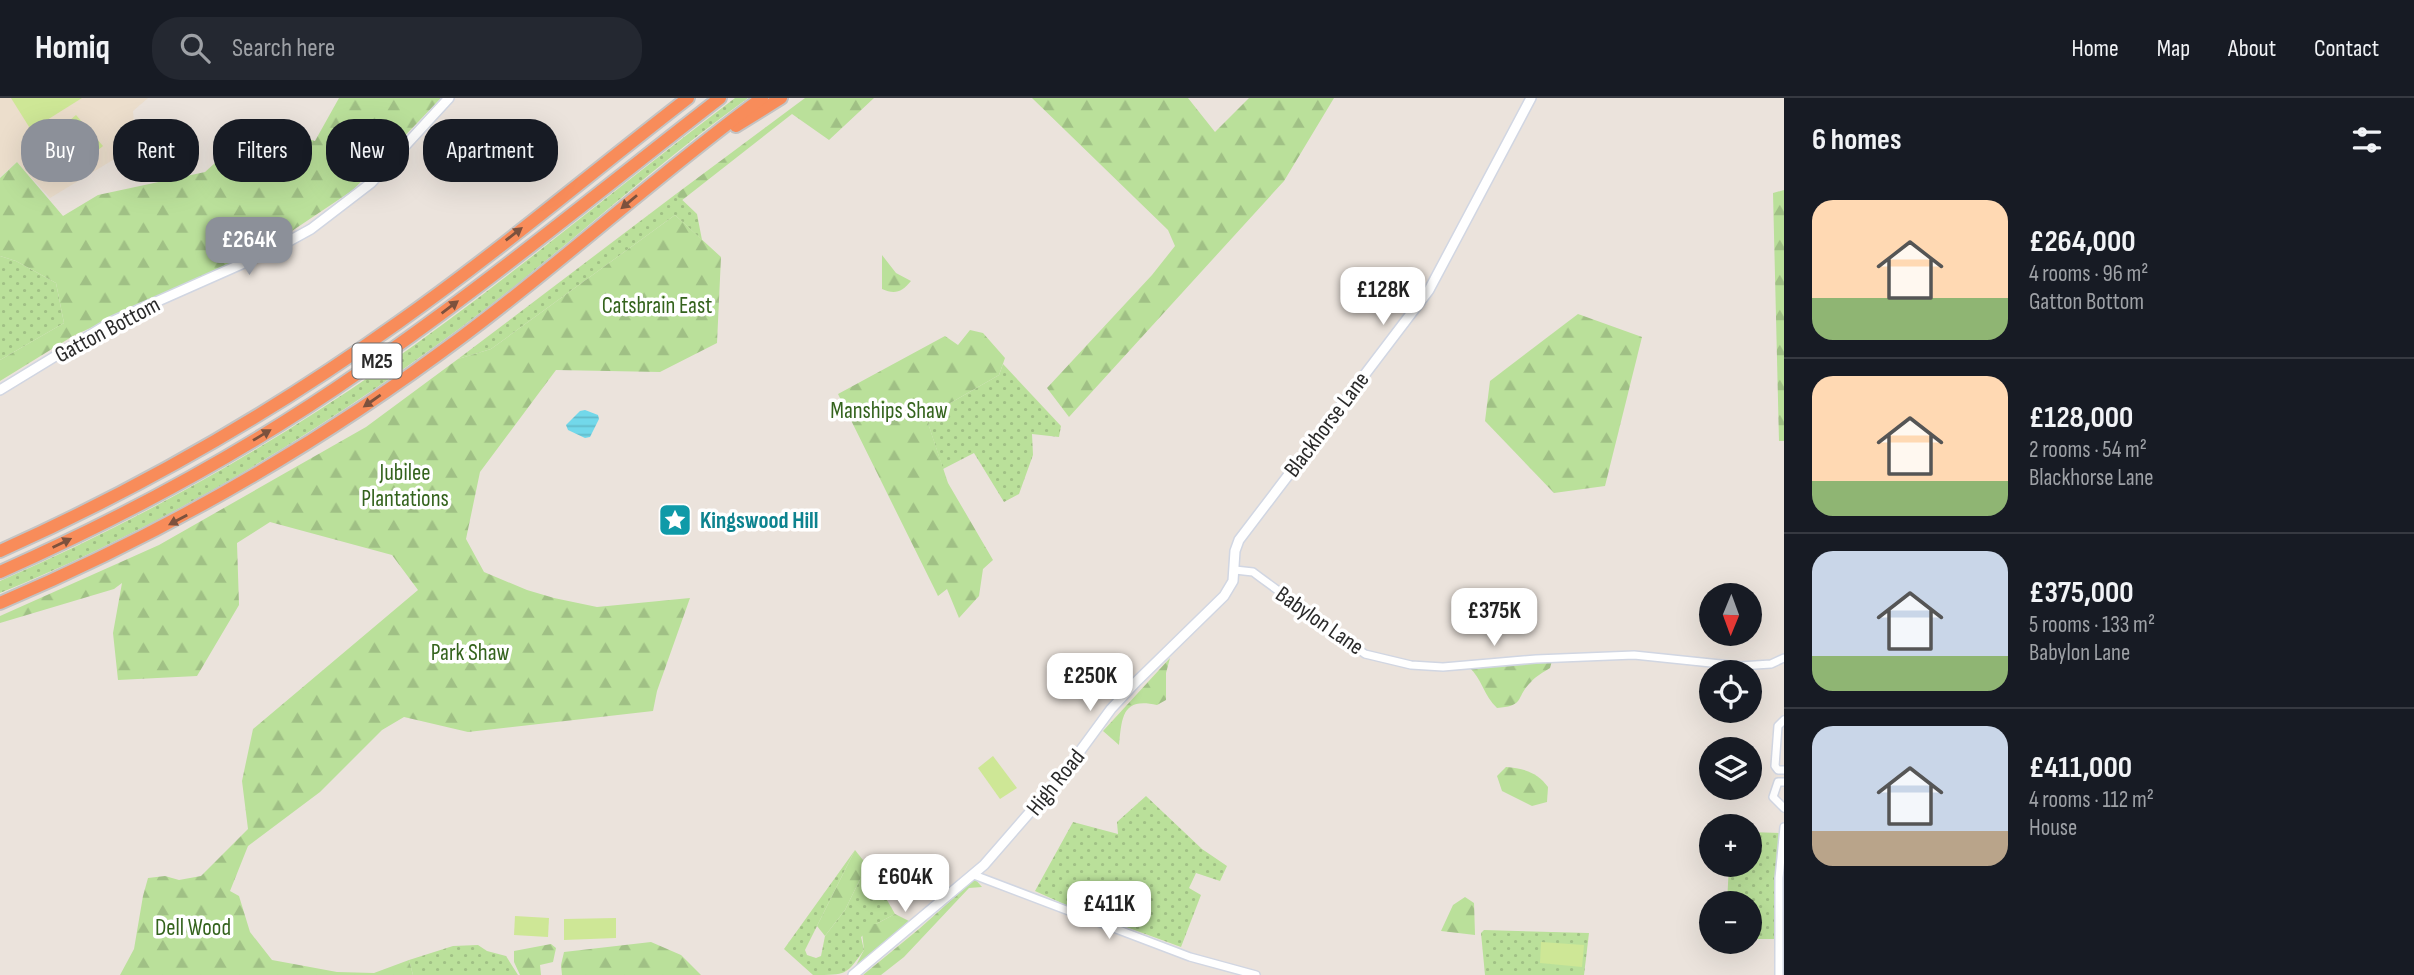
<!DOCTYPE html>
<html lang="en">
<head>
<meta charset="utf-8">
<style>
	:root { --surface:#171b24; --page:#242831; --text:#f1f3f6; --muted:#9ea1a6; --line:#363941; --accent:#8c9099 }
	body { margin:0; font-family:"Sofia Sans Condensed",sans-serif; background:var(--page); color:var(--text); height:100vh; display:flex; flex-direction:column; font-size:26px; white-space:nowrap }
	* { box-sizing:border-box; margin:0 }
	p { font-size:23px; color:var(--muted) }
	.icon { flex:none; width:38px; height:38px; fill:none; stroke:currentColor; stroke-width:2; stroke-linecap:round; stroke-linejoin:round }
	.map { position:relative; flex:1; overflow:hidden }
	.sheet { display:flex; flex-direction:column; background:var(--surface); width:630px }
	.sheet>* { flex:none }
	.top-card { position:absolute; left:21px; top:21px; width:665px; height:63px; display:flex; gap:14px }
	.needle { width:46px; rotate:181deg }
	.controls { position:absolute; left:1699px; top:485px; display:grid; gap:14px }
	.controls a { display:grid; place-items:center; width:63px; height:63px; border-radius:50%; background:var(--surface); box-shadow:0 7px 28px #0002; font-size:35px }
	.price { position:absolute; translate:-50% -60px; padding:0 16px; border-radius:14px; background:#fff; color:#222; font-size:23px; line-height:46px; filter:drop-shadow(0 2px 4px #0008) }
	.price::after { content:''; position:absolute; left:50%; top:42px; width:21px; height:16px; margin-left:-10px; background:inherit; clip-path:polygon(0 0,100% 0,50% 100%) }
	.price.on { background:var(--accent); color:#fff }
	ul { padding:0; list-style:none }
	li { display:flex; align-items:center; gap:21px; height:175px; padding:0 28px }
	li+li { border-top:2px solid var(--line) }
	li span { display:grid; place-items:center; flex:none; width:196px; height:140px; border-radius:21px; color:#555 }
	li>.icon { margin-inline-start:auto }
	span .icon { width:84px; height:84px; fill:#fffc; stroke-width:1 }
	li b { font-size:30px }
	h2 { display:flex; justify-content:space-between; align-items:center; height:84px; padding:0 28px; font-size:30px }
	.tag { padding:0 24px; border-radius:28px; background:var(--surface); box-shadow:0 7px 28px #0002; font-size:24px; line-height:63px }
	.tag.on { background:var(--accent); color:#fff }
	header { display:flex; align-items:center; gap:42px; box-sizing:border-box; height:98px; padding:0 35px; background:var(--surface); border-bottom:2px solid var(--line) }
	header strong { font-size:33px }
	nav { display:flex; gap:38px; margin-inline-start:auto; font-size:24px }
	.search { width:490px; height:63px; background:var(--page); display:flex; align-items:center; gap:18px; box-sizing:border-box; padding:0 24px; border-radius:28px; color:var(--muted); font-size:26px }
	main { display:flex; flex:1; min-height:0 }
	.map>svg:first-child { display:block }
	.education { fill:#ecdecc }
	.grass { fill:url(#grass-dots) }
	.forest { fill:url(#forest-firs) }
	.pitch { fill:#cee796 }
	.water { fill:url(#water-rules) }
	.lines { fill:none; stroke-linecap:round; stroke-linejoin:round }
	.minor-casing { stroke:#d1d6e2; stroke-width:10 }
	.tertiary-casing { stroke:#d1d6e2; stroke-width:12 }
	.motorway-casing { stroke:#c3c3c3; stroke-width:16 }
	.minor { stroke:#fff; stroke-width:7 }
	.tertiary { stroke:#fff; stroke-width:9 }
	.motorway { stroke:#f88c5a; stroke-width:12 }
	.oneway { fill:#7c513d }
	.labels { text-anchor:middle; stroke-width:7; stroke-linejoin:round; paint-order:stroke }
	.shield { fill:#fff; stroke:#6a6a6a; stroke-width:2 }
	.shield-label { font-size:21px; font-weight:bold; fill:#2a2a2a }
	.park-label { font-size:23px; fill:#34631d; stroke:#fff }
	.street-label { font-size:23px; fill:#2a2a2a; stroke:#fff }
	.culture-label { font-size:23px; font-weight:bold; fill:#0d838f; stroke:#fff; text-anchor:start }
</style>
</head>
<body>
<header>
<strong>Homiq</strong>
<div class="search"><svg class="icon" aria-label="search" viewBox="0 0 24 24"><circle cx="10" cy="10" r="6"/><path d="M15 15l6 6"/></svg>Search here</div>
<nav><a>Home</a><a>Map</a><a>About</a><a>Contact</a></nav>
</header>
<main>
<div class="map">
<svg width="1784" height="877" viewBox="0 0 1784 877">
	<defs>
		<pattern id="grass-dots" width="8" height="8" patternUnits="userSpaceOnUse" patternTransform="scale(1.75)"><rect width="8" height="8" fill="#bae09a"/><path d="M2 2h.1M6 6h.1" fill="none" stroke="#a0c085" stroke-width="1.8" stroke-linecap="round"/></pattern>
		<pattern id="forest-firs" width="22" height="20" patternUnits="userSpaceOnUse" patternTransform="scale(1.75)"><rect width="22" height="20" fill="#bae09a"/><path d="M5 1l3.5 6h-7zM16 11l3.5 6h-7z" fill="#a0c085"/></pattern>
		<pattern id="water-rules" width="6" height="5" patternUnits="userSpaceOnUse" patternTransform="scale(1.75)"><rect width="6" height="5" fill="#72d8ea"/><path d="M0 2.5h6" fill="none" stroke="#63bac9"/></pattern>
	</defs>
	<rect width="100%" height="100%" fill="#ebe3dc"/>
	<path class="education" d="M 0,0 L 148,0 L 133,13 L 136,48 L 50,100 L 17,64 L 0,79 Z"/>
	<g class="grass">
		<path d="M 735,0 L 748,0 C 659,64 578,139 492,206 C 340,322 177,423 0,495 L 0,483 C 134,425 262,353 382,270 C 504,185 617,89 735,0 Z"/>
		<path d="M 676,96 L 697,116 L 702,142 L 675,117 L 491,251 L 458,261 Z"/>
		<path d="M 0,158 L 16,163 L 56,185 L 64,225 L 0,262 Z"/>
		<path d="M 1003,266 L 1061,328 L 1059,339 L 1032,336 L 1033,357 L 1019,396 L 1004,404 L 974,355 L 943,371 L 926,319 L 999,277 Z"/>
		<path d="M 1146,698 L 1202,751 L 1227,768 L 1220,783 L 1196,775 L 1189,790 L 1201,797 L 1181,849 L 1066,807 L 1035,793 L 1073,724 L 1118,736 L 1117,724 Z"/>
		<path d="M 1750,734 L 1780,735 L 1775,789 L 1774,841 L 1750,841 L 1750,805 L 1727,805 L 1729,767 L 1750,766 Z"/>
		<path d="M 855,752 L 805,852 L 807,857 L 816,860 L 821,858 L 825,838 L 845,812 L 867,767 L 895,816 L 876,826 L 861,839 L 864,852 C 846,877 847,877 813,877 L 784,851 Z"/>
		<path d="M 1484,832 L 1589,835 L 1584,877 L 1485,877 L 1481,835 Z"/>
		<path d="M 478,847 L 487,853 L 506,858 L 518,877 L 413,877 L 409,862 L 453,848 Z"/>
	</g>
	<g class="forest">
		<path d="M 339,0 L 441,0 L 353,92 L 274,145 L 73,238 L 0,283 L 0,262 L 64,225 L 56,185 L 16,163 L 0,158 L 0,80 L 17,64 L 63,118 L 98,97 L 205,74 L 259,25 L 315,43 Z"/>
		<path d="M 805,0 L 874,0 L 829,42 L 792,16 L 681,103 L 676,96 Z"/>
		<path d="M 1032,0 L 1188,0 L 1215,34 L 1249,0 L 1334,0 L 1284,83 L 1069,319 L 1047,290 L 1152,177 L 1175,148 L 1168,132 Z"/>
		<path d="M 1784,92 L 1784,343 L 1779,343 L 1773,95 Z"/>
		<path d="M 675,117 L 721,159 L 717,245 L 660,274 L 556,272 L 480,374 L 466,441 L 484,474 L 527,492 L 554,500 L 597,509 L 690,500 L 657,593 L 653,613 L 468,634 L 404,619 L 382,632 L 320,694 L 248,748 L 230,793 L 239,798 L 250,834 L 272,862 L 337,874 L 374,875 L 409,862 L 413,877 L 120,877 L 134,851 L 143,798 L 148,780 L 165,778 L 179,782 L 201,778 L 248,731 L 242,683 L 253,631 L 418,492 L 392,457 L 270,424 L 237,445 L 239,507 L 197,578 L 118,582 L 113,535 L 122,485 L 114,491 L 0,525 L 0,518 L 159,447 L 366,329 L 458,261 L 491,251 Z"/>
		<path d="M 882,157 L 896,175 L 911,183 C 902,194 895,197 882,191 Z"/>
		<path d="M 1578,216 L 1642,239 L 1605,388 L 1554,395 L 1485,323 L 1490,283 Z"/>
		<path d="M 970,232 L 983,235 L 1005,260 L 999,277 L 926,319 L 948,385 L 993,462 L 983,471 L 979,498 L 959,520 L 947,491 L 938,498 L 838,296 L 945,238 L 958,247 Z"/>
		<path d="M 1170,560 L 1166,575 L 1166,602 L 1157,607 C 1122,599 1122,619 1119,647 L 1103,633 Z"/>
		<path d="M 1552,563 L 1550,570 C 1544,574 1536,578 1531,584 C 1515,599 1526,608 1497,610 C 1484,598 1482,581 1469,569 Z"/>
		<path d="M 1506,669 C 1524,670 1538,675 1548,689 L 1547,704 L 1532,708 L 1502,693 L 1497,678 Z"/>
		<path d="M 855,752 L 867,767 L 845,812 L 825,838 L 817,828 Z"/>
		<path d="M 975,781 L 982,789 L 969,790 L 904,859 L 881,877 L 863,877 L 919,831 Z"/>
		<path d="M 1465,799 L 1474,805 L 1475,837 L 1441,833 L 1453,807 Z"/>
		<path d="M 895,816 L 911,824 L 853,873 L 864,852 L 861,826 L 876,826 Z"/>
		<path d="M 651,844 L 681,857 L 701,877 L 562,877 L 561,867 L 564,854 Z"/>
		<path d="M 551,846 L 556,850 L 553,864 L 540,867 L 541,877 L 520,877 L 514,864 L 514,853 Z"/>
	</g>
	<g class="pitch">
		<path d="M 11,0 L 82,0 L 31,32 Z"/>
		<path d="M 76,17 L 103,48 L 62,82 L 36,51 Z"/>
		<path d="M 993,658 L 1017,690 L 1000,701 L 978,670 Z"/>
		<path d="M 515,818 L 549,820 L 548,839 L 514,837 Z"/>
		<path d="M 616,820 L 616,840 L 564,842 L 564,821 Z"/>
		<path d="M 1541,844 L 1584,847 L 1582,869 L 1540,865 Z"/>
	</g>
	<path class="water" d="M 585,312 L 598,317 L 599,321 L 590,339 L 585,340 L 568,332 L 566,327 L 580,313 Z"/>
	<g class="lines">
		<defs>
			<g id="minor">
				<path d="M 1235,472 L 1253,474 L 1261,480 L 1365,556 L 1411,567 L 1443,569 L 1536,561 L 1634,557 L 1740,568 L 1771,566 L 1784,560"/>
				<path d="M 1784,622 L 1778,628 L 1775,668 L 1778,672 L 1784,672"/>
				<path d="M 1784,684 L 1778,684 L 1773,699 L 1784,710"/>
				<path d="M 974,777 L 1190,859 L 1256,877"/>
				<path d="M 1779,877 L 1779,780 L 1784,729"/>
			</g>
			<g id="tertiary">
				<path d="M 0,292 L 113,223 L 271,153 L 311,131 L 371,85 L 449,0"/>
				<path d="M 853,877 L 984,767 L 1064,675 L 1111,611 L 1137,583 L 1224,498 L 1233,483 L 1235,453 L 1239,442 L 1429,192 L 1531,0"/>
			</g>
			<g id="motorway">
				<path d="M 736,28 L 781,0"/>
				<path d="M 0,453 C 141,390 273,314 399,224 C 498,154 591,75 688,0"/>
				<path d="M 0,474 C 126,418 248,352 361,273 C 485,188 601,92 720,0"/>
				<path d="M 0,505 C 167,434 318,347 463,238 C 565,162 659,75 762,0"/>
			</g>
		</defs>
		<use href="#minor" class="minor-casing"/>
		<use href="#tertiary" class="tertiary-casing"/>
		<use href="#motorway" class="motorway-casing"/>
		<use href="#minor" class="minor"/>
		<use href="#tertiary" class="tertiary"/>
		<use href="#motorway" class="motorway"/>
	</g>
	<defs><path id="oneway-solid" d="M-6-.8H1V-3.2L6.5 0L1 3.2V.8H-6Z" transform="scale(1.75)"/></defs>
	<g class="oneway">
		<use href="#oneway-solid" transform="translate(629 104) rotate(140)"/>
		<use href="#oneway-solid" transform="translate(514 136) rotate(-38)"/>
		<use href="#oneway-solid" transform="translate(450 209) rotate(-37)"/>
		<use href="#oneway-solid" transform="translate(372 303) rotate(145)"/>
		<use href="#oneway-solid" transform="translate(262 337) rotate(-31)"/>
		<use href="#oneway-solid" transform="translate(178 422) rotate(152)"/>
		<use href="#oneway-solid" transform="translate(62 445) rotate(-26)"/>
	</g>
	<defs>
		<symbol id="sight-square" viewBox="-11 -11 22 22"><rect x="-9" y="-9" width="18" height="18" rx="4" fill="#0f9aa8" stroke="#fff"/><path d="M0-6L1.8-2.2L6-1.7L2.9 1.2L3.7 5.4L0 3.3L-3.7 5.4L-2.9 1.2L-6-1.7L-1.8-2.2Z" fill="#fff"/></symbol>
	</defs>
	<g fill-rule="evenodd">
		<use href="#sight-square" x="656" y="403" width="38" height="38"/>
	</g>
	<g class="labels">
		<rect class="shield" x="352.5" y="245.5" width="49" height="35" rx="5"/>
		<g class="shield-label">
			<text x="377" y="270">M25</text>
		</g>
		<g class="park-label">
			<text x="657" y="215">Catsbrain East</text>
			<text x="889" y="320">Manships Shaw</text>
			<text x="405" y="382">Jubilee<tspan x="405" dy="26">Plantations</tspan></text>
			<text x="470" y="562">Park Shaw</text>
			<text x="193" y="837">Dell Wood</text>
		</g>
		<g class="street-label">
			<text transform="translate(107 231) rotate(-28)" y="8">Gatton Bottom</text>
			<text transform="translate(1326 326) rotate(-53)" y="8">Blackhorse Lane</text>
			<text transform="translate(1320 522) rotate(35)" y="8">Babylon Lane</text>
			<text transform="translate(1055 684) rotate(-51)" y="8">High Road</text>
		</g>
		<g class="culture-label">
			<text x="700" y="430">Kingswood Hill</text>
		</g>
	</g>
</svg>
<div class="controls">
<a><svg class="needle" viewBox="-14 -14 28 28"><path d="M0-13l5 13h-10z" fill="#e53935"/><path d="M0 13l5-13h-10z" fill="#9ea1a6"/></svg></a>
<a><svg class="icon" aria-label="locate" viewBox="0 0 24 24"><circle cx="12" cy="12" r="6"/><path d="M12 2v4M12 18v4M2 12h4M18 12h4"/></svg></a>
<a><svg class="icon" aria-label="layers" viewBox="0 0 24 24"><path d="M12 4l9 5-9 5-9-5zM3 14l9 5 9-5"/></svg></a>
<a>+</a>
<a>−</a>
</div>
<b class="price on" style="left:249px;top:179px">£264K</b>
<b class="price" style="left:1383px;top:229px">£128K</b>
<b class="price" style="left:1494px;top:550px">£375K</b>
<b class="price" style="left:1090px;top:615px">£250K</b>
<b class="price" style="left:905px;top:816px">£604K</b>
<b class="price" style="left:1109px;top:843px">£411K</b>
<div class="top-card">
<a class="tag on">Buy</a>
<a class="tag">Rent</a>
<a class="tag">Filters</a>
<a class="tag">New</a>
<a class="tag">Apartment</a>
</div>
</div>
<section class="sheet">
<h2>6 homes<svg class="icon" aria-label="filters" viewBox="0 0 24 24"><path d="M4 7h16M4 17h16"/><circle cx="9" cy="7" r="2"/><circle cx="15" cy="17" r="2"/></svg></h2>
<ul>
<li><span style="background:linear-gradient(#ffd9b3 70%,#8fb573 0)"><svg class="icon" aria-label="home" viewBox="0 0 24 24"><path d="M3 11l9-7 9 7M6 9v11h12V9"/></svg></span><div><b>£264,000</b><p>4 rooms · 96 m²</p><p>Gatton Bottom</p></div></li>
<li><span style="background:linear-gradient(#ffd9b3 75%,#8fb573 0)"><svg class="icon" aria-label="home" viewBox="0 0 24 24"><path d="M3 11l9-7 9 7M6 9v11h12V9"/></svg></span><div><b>£128,000</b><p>2 rooms · 54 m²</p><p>Blackhorse Lane</p></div></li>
<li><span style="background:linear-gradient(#c9d6e8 75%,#8fb573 0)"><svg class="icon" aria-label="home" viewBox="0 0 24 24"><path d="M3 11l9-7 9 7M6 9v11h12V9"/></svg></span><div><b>£375,000</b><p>5 rooms · 133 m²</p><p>Babylon Lane</p></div></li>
<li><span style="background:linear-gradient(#c9d6e8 75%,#b9a48a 0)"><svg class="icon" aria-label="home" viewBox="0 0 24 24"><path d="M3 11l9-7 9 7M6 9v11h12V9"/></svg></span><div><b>£411,000</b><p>4 rooms · 112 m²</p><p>House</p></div></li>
</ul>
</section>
</main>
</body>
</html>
